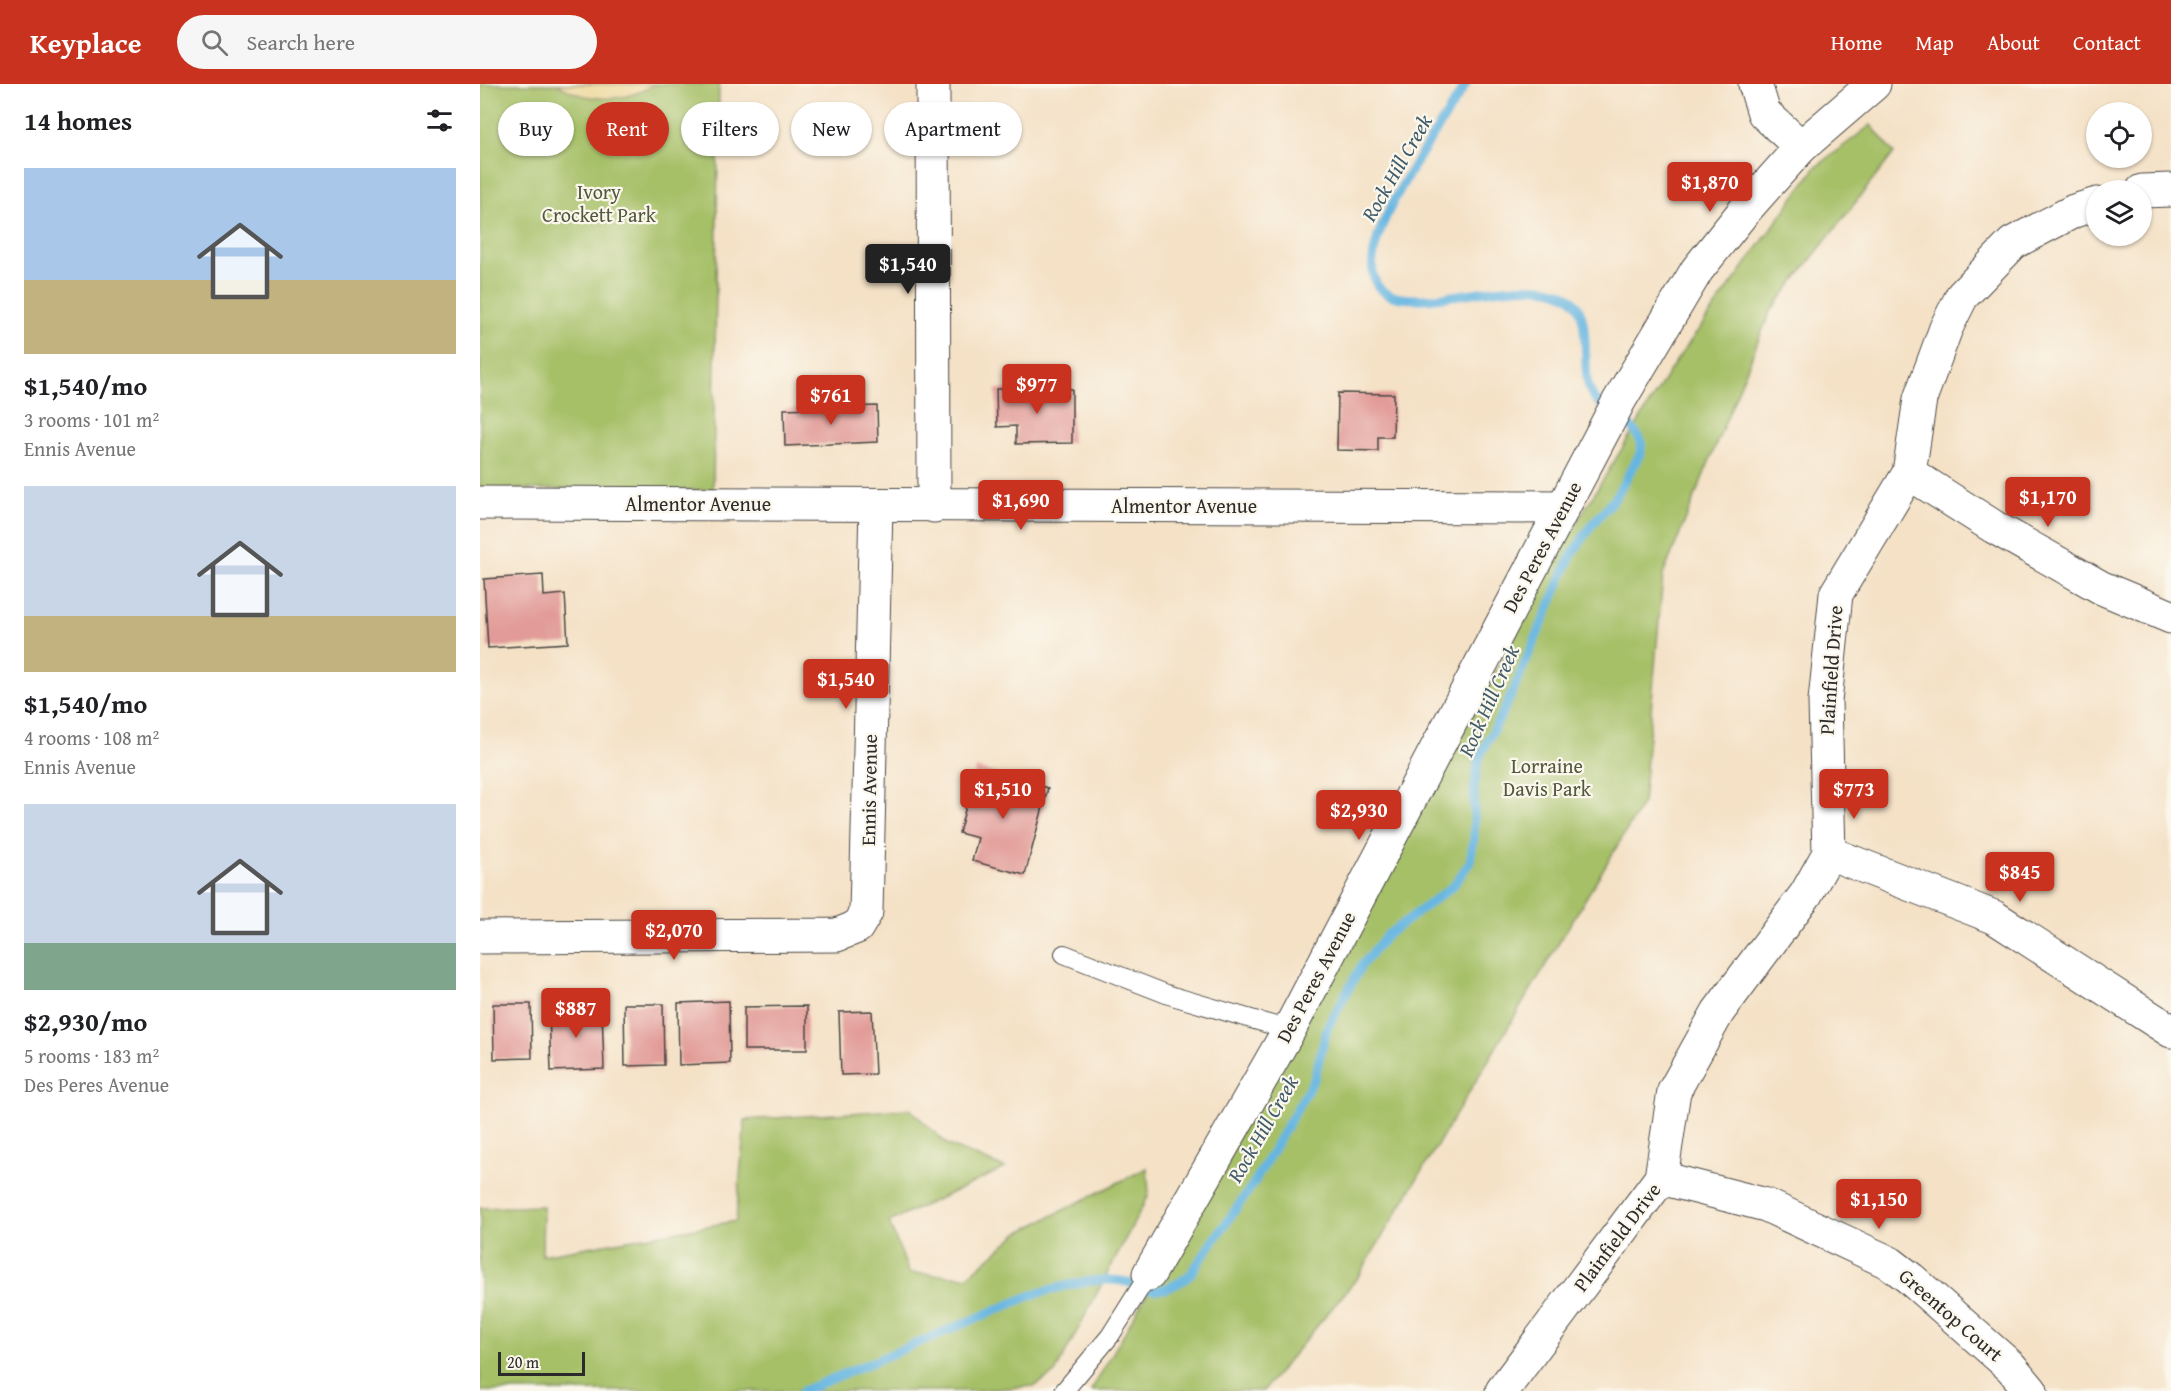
<!DOCTYPE html>
<html lang="en">
<head>
<meta charset="utf-8">
<style>
	:root { --surface:#fff; --page:#f6f6f6; --text:#202124; --muted:#757577; --accent:#c8321e }
	body { margin:0; font-family:"Gentium Book Plus",serif; background:var(--page); color:var(--text); height:100vh; display:flex; flex-direction:column; font-size:22px; white-space:nowrap }
	* { box-sizing:border-box; margin:0 }
	p { font-size:20px; color:var(--muted) }
	.icon { flex:none; width:33px; height:33px; fill:none; stroke:currentColor; stroke-width:2; stroke-linecap:round; stroke-linejoin:round }
	.map { position:relative; flex:1; overflow:hidden }
	.panel { display:flex; flex-direction:column; background:var(--surface); width:480px }
	.panel>* { flex:none }
	.banner { position:absolute; left:18px; top:18px; width:570px; height:54px; display:flex; gap:12px }
	.tools { position:absolute; left:1606px; top:18px; display:grid; gap:12px }
	.tools a { display:grid; place-items:center; width:66px; height:66px; border-radius:50%; background:var(--surface); box-shadow:0 2px 4px #0004; font-size:30px }
	.scale { position:absolute; left:18px; bottom:15px; width:87px; box-sizing:border-box; padding-left:6px; border:3px solid #2b2b2b; border-top:0; font-size:16px; line-height:21px; white-space:nowrap; color:#2b2b2b; -webkit-text-stroke:4px #fbf7ec; paint-order:stroke }
	.price { position:absolute; translate:-50% -51px; padding:0 14px; border-radius:6px; background:var(--accent); color:#fff; font-size:20px; line-height:39px; filter:drop-shadow(0 2px 3px #0008) }
	.price::after { content:''; position:absolute; left:50%; top:36px; width:18px; height:14px; margin-left:-9px; background:inherit; clip-path:polygon(0 0,100% 0,50% 100%) }
	.price.active { background:#222; color:#fff }
	ul { padding:0; list-style:none }
	li { display:grid; align-content:center; gap:12px; height:318px; padding:0 24px }
	li span { display:grid; place-items:center; height:186px; border-radius:0px; color:#555 }
	li>.icon { margin-inline-start:auto }
	span .icon { width:108px; height:108px; fill:#fffc; stroke-width:1 }
	li b { font-size:26px }
	h2 { display:flex; justify-content:space-between; align-items:center; height:72px; padding:0 24px; font-size:26px }
	.tag { padding:0 21px; border-radius:27px; background:var(--surface); box-shadow:0 2px 4px #0004; font-size:21px; line-height:54px }
	.tag.active { background:var(--accent); color:#fff }
	header { display:flex; align-items:center; gap:36px; box-sizing:border-box; height:84px; padding:0 30px; background:var(--accent); color:#fff }
	header strong { font-size:28px }
	nav { display:flex; gap:33px; margin-inline-start:auto; font-size:21px }
	.search { width:420px; height:54px; background:var(--page); display:flex; align-items:center; gap:15px; box-sizing:border-box; padding:0 21px; border-radius:33px; color:var(--muted); font-size:22px }
	main { display:flex; flex:1; min-height:0 }
	.map>svg:first-child { display:block }
	.green { fill:#a6c067; stroke:#687649; stroke-width:1.5 }
	.sand { fill:#eeda9e; stroke:#8c8264; stroke-width:1.5 }
	.lines { fill:none; stroke-linecap:round; stroke-linejoin:round }
	.stream { stroke:#66b6e1; stroke-width:9 }
	.building { fill:#e29b98 }
	.service-casing { stroke:#494642; stroke-width:20 }
	.minor-casing { stroke:#494642; stroke-width:35 }
	.service { stroke:#fff; stroke-width:18 }
	.minor { stroke:#fff; stroke-width:33 }
	.labels { text-anchor:middle; stroke-width:4.5; stroke-linejoin:round; paint-order:stroke }
	.park-label { font-size:20px; fill:#50583d; stroke:#fbf7ec }
	.street-label { font-size:20px; fill:#2b2b2b; stroke:#fbf7ec }
	.water-label { font-size:21px; font-style:italic; fill:#405c6b; stroke:#fbf7ec }
</style>
</head>
<body>
<header>
<strong>Keyplace</strong>
<div class="search"><svg class="icon" aria-label="search" viewBox="0 0 24 24"><circle cx="10" cy="10" r="6"/><path d="M15 15l6 6"/></svg>Search here</div>
<nav><a>Home</a><a>Map</a><a>About</a><a>Contact</a></nav>
</header>
<main>
<section class="panel">
<h2>14 homes<svg class="icon" aria-label="filters" viewBox="0 0 24 24"><path d="M4 7h16M4 17h16"/><circle cx="9" cy="7" r="2"/><circle cx="15" cy="17" r="2"/></svg></h2>
<ul>
<li><span style="background:linear-gradient(#a9c7e8 60%,#c2b280 0)"><svg class="icon" aria-label="home" viewBox="0 0 24 24"><path d="M3 11l9-7 9 7M6 9v11h12V9"/></svg></span><div><b>$1,540/mo</b><p>3 rooms · 101 m²</p><p>Ennis Avenue</p></div></li>
<li><span style="background:linear-gradient(#c9d6e8 70%,#c2b280 0)"><svg class="icon" aria-label="home" viewBox="0 0 24 24"><path d="M3 11l9-7 9 7M6 9v11h12V9"/></svg></span><div><b>$1,540/mo</b><p>4 rooms · 108 m²</p><p>Ennis Avenue</p></div></li>
<li><span style="background:linear-gradient(#c9d6e8 75%,#7fa58c 0)"><svg class="icon" aria-label="home" viewBox="0 0 24 24"><path d="M3 11l9-7 9 7M6 9v11h12V9"/></svg></span><div><b>$2,930/mo</b><p>5 rooms · 183 m²</p><p>Des Peres Avenue</p></div></li>
</ul>
</section>
<div class="map">
<svg width="1691" height="1307" viewBox="0 0 1691 1307">
	<rect width="100%" height="100%" fill="#fbf7ec"/>
	<filter id="ink" filterUnits="userSpaceOnUse"><feTurbulence type="fractalNoise" baseFrequency=".0167" numOctaves="2"/><feDisplacementMap in="SourceGraphic" scale="12" xChannelSelector="R" yChannelSelector="G"/><feConvolveMatrix kernelMatrix="1 2 1 2 8 2 1 2 1" color-interpolation-filters="sRGB"/></filter>
	<filter id="wash" filterUnits="userSpaceOnUse"><feTurbulence type="fractalNoise" baseFrequency=".008" numOctaves="4" result="noise"/><feDisplacementMap in="SourceGraphic" scale="24" xChannelSelector="R" yChannelSelector="G"/><feGaussianBlur stdDeviation="1.35" result="paint"/><feColorMatrix in="noise" values="0 0 0 0 0 0 0 0 0 0 0 0 0 0 0 0 0 1.4 0 .05"/><feComposite in="paint" operator="in"/></filter>
	<g filter="url(#wash)">
		<rect width="100%" height="100%" fill="#f4e1c6"/>
		<g class="green">
			<path d="M 0,0 L 239,0 L 233,406 L 0,405 Z"/>
			<path d="M 1391,41 L 1414,69 L 1290,228 L 1183,491 L 1163,719 L 878,1193 L 783,1307 L 611,1307 L 888,825 L 1089,451 L 1194,280 L 1335,84 Z"/>
			<path d="M 430,1025 L 468,1061 L 525,1084 L 409,1138 L 429,1189 L 487,1193 L 538,1149 L 667,1084 L 669,1110 L 575,1289 L 554,1302 L 490,1307 L 0,1307 L 0,1124 L 63,1122 L 62,1171 L 256,1137 L 265,1036 Z"/>
		</g>
		<path class="sand" d="M 77,0 L 175,0 C 145,19 107,19 77,0 Z"/>
		<g class="lines">
			<path class="stream" d="M 323,1307 L 552,1211 C 576,1204 600,1197 625,1196 C 664,1194 668,1222 709,1192 L 774,1099 L 834,995 L 847,945 L 881,882 L 907,851 L 973,802 L 990,778 L 994,753 L 994,707 L 998,676 L 1030,614 L 1090,474 L 1110,443 L 1135,414 L 1160,370 L 1162,358 C 1157,352 1154,344 1148,340 C 1135,328 1115,322 1109,304 C 1102,281 1111,233 1093,216 C 1042,170 858,276 898,153 C 914,105 959,45 986,0"/>
		</g>
		<g id="blocks">
			<g class="building">
				<path d="M 516,305 L 592,305 L 592,359 L 536,360 L 536,342 L 517,343 Z"/>
				<path d="M 858,309 L 914,310 L 913,353 L 898,353 L 898,367 L 857,366 Z"/>
				<path d="M 397,322 L 398,358 L 305,362 L 304,325 Z"/>
				<path d="M 63,491 L 64,512 L 85,510 L 88,559 L 8,564 L 4,495 Z"/>
				<path d="M 496,684 L 568,704 L 545,791 L 492,777 L 498,754 L 479,749 Z"/>
				<path d="M 249,917 L 250,979 L 199,981 L 198,919 Z"/>
				<path d="M 13,920 L 51,920 L 52,974 L 14,975 Z"/>
				<path d="M 144,920 L 183,920 L 184,981 L 145,982 Z"/>
				<path d="M 327,922 L 327,966 L 264,966 L 264,923 Z"/>
				<path d="M 122,924 L 124,985 L 71,987 L 69,925 Z"/>
				<path d="M 392,927 L 395,990 L 361,991 L 359,928 Z"/>
			</g>
		</g>
	</g>
	<g filter="url(#ink)">
		<use href="#blocks" fill-opacity="0" stroke="#494642" stroke-width="1.5"/>
		<g class="lines">
			<defs>
				<g id="service">
					<path d="M 584,870 L 689,911 L 809,946"/>
					<path d="M 584,1307 L 630,1252 L 669,1190"/>
				</g>
				<g id="minor">
					<path d="M 453,0 L 454,422"/>
					<path d="M 1275,0 L 1284,29 L 1321,63"/>
					<path d="M 1662,107 L 1691,106"/>
					<path d="M 1429,389 L 1514,443 L 1622,504 L 1691,533"/>
					<path d="M 0,419 L 1083,423"/>
					<path d="M 1349,769 L 1514,833 L 1691,947"/>
					<path d="M 0,853 L 357,851 L 377,843 L 386,828 L 396,422"/>
					<path d="M 1181,1094 L 1286,1121 L 1410,1179 L 1431,1195 L 1531,1283 L 1551,1307"/>
					<path d="M 669,1190 L 809,946 L 1139,317 L 1217,186 L 1265,126 L 1321,63 L 1394,0"/>
					<path d="M 1022,1307 L 1181,1094 L 1194,1007 L 1238,928 L 1326,810 L 1349,769 L 1345,617 L 1356,510 L 1429,389 L 1440,315 L 1466,244 L 1482,212 L 1533,159 L 1594,127 L 1617,120"/>
				</g>
			</defs>
			<use href="#service" class="service-casing"/>
			<use href="#minor" class="minor-casing"/>
			<use href="#service" class="service"/>
			<use href="#minor" class="minor"/>
		</g>
	</g>
	<g class="labels">
		<g class="park-label">
			<text x="119" y="115">Ivory<tspan x="119" dy="23">Crockett Park</tspan></text>
			<text x="1067" y="689">Lorraine<tspan x="1067" dy="23">Davis Park</tspan></text>
		</g>
		<g class="street-label">
			<text x="218" y="427">Almentor Avenue</text>
			<text x="704" y="429">Almentor Avenue</text>
			<text transform="translate(1062 463) rotate(-62)" y="7">Des Peres Avenue</text>
			<text transform="translate(1351 586) rotate(-86)" y="7">Plainfield Drive</text>
			<text transform="translate(389 706) rotate(-89)" y="7">Ennis Avenue</text>
			<text transform="translate(836 893) rotate(-62)" y="7">Des Peres Avenue</text>
			<text transform="translate(1137 1153) rotate(-53)" y="7">Plainfield Drive</text>
			<text transform="translate(1471 1231) rotate(41)" y="7">Greentop Court</text>
		</g>
		<g class="water-label">
			<text transform="translate(917 84) rotate(-60)" y="7">Rock Hill Creek</text>
			<text transform="translate(1009 617) rotate(-66)" y="7">Rock Hill Creek</text>
			<text transform="translate(783 1045) rotate(-60)" y="7">Rock Hill Creek</text>
		</g>
	</g>
</svg>
<div class="tools">
<a><svg class="icon" aria-label="locate" viewBox="0 0 24 24"><circle cx="12" cy="12" r="6"/><path d="M12 2v4M12 18v4M2 12h4M18 12h4"/></svg></a>
<a><svg class="icon" aria-label="layers" viewBox="0 0 24 24"><path d="M12 4l9 5-9 5-9-5zM3 14l9 5 9-5"/></svg></a>
</div>
<div class="scale">20 m</div>
<b class="price" style="left:1230px;top:129px">$1,870</b>
<b class="price active" style="left:428px;top:211px">$1,540</b>
<b class="price" style="left:557px;top:331px">$977</b>
<b class="price" style="left:351px;top:342px">$761</b>
<b class="price" style="left:1568px;top:444px">$1,170</b>
<b class="price" style="left:541px;top:447px">$1,690</b>
<b class="price" style="left:366px;top:626px">$1,540</b>
<b class="price" style="left:523px;top:736px">$1,510</b>
<b class="price" style="left:1374px;top:736px">$773</b>
<b class="price" style="left:879px;top:757px">$2,930</b>
<b class="price" style="left:1540px;top:819px">$845</b>
<b class="price" style="left:194px;top:877px">$2,070</b>
<b class="price" style="left:96px;top:955px">$887</b>
<b class="price" style="left:1399px;top:1146px">$1,150</b>
<div class="banner">
<a class="tag">Buy</a>
<a class="tag active">Rent</a>
<a class="tag">Filters</a>
<a class="tag">New</a>
<a class="tag">Apartment</a>
</div>
</div>
</main>
</body>
</html>
